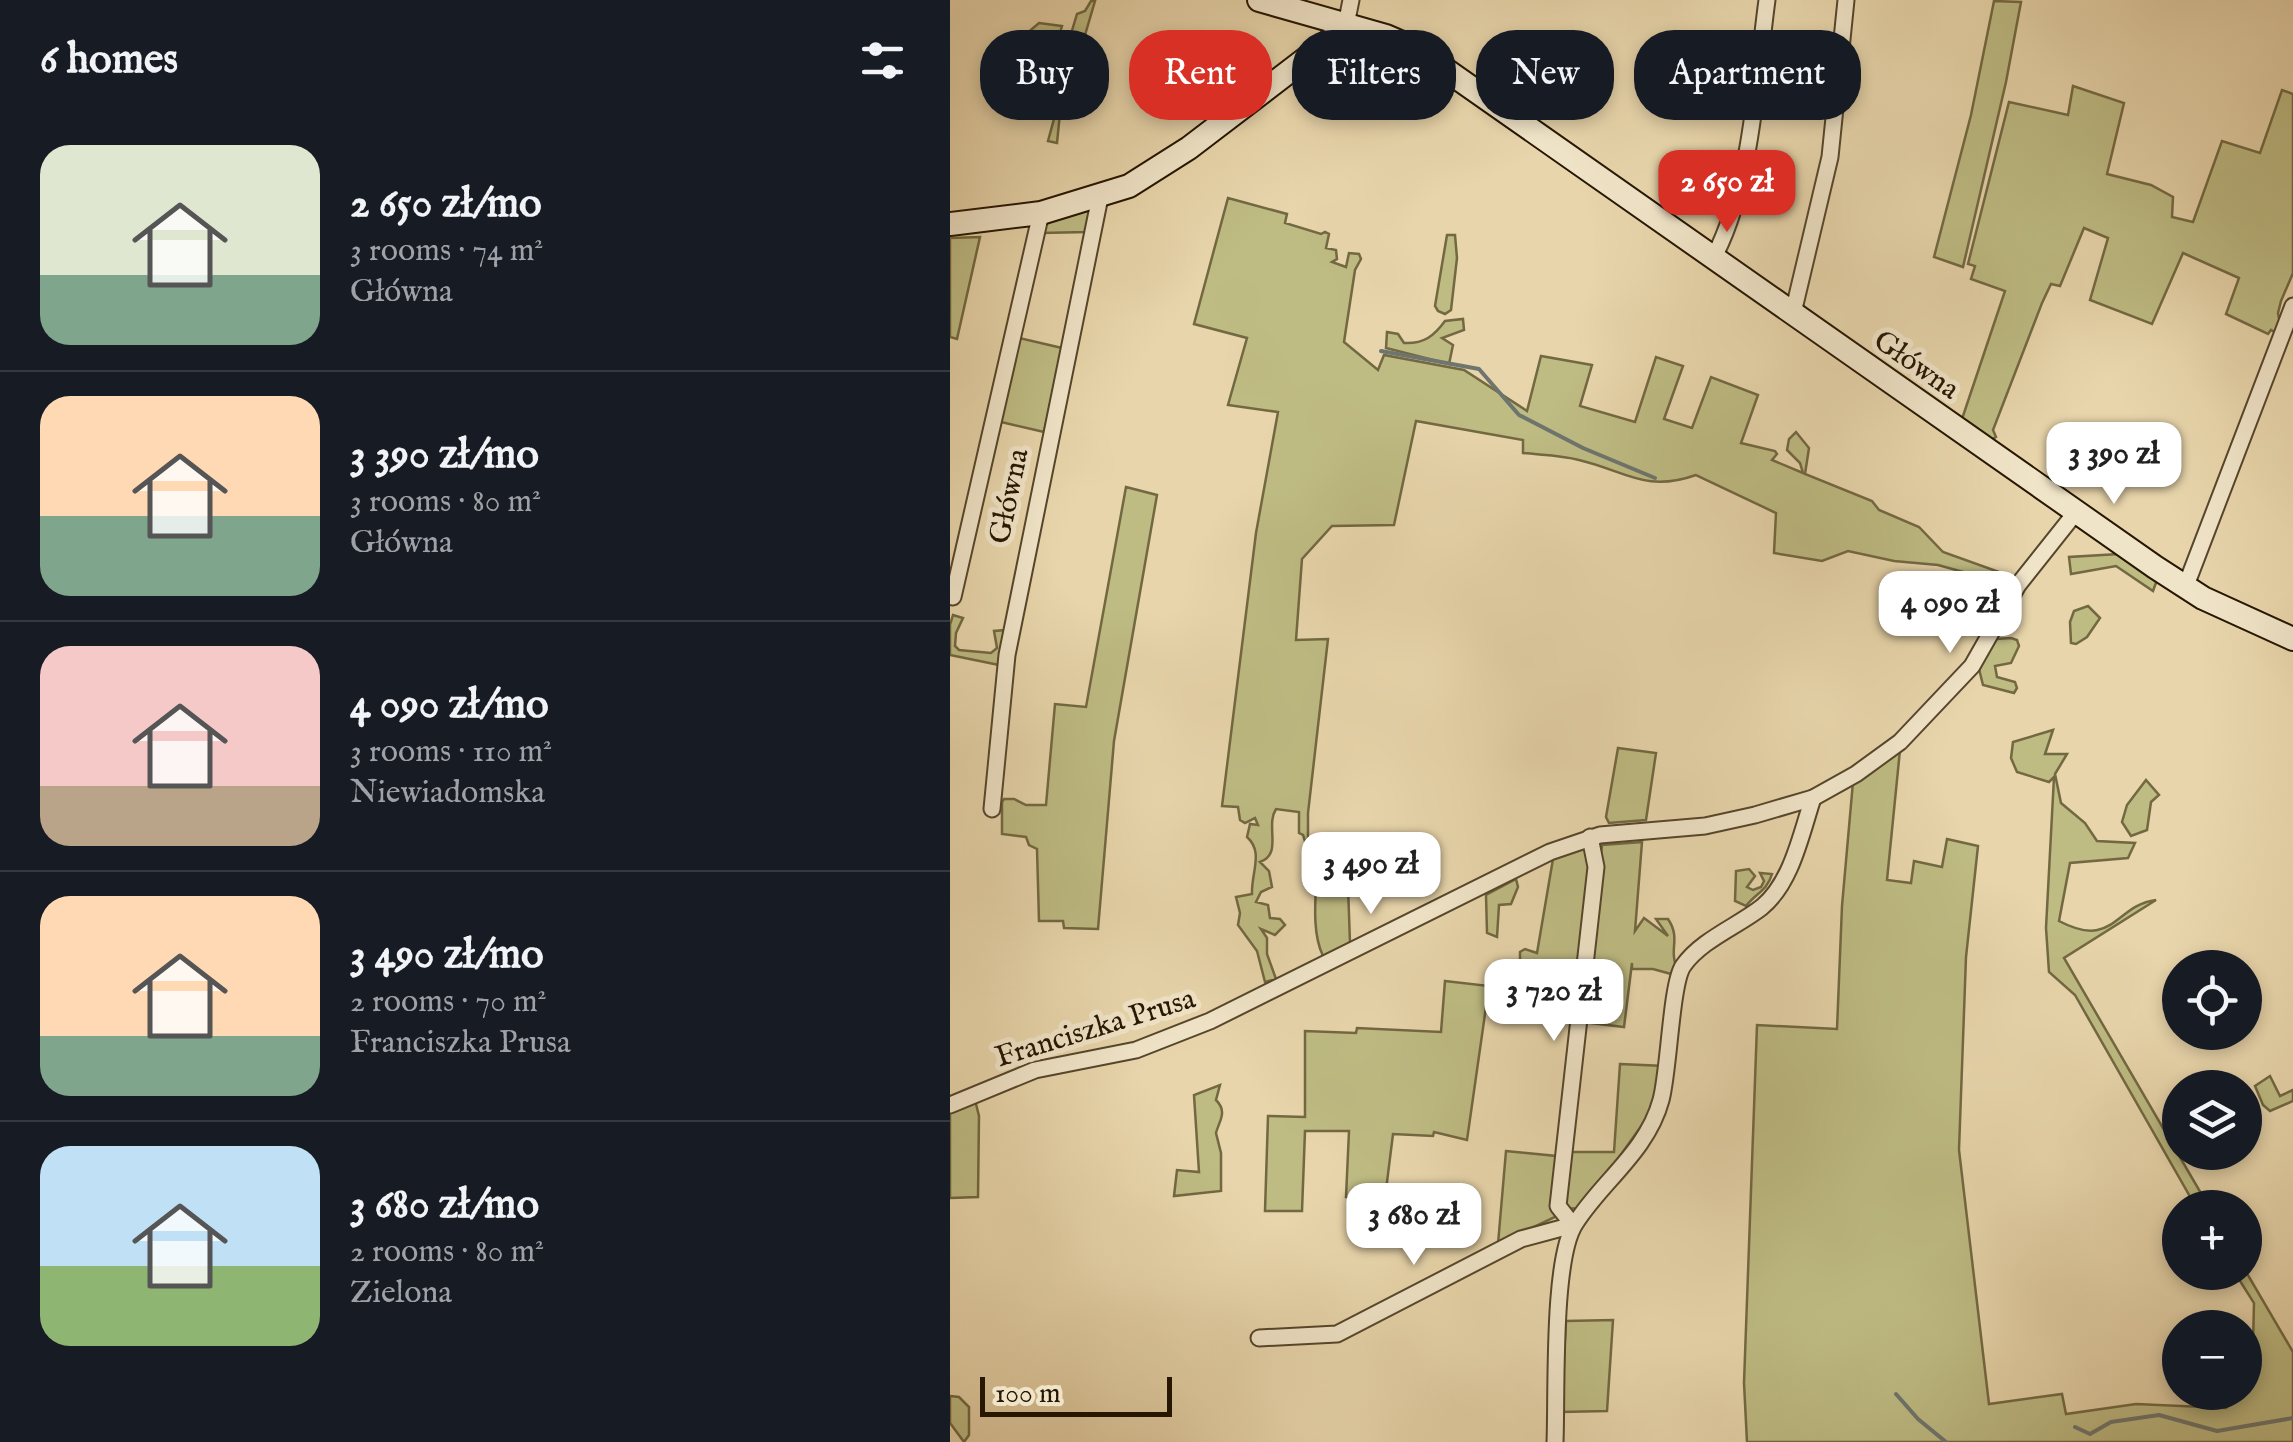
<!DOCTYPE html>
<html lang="en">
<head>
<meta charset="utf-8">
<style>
	:root { --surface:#171b24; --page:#242831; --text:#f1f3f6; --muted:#9ea1a6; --line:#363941; --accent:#d93025 }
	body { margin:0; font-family:"IM FELL English",serif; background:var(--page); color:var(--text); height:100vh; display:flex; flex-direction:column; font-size:38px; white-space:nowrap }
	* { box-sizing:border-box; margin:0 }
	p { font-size:32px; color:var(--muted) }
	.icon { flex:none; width:55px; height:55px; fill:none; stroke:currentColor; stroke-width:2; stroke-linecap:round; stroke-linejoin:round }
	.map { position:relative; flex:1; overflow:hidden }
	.sheet { display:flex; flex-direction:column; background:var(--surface); width:950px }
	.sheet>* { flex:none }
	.top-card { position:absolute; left:30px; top:30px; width:950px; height:90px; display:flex; gap:20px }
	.fabs { position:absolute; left:1212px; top:950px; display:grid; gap:20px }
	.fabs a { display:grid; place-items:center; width:100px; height:100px; border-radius:50%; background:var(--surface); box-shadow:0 5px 15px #0003; font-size:50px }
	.scale { position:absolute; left:30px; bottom:25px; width:192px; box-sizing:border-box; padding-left:10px; border:5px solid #261602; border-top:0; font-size:28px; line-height:35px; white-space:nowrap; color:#261602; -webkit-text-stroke:8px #f0e4c8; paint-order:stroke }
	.price { position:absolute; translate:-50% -85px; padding:0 22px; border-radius:20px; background:#fff; color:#222; font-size:32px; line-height:65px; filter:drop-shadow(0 2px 5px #0008) }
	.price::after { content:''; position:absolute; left:50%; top:60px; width:30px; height:22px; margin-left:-15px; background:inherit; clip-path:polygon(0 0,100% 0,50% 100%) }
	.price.on { background:var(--accent); color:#fff }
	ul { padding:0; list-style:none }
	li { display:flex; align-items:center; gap:30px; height:250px; padding:0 40px }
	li+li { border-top:2px solid var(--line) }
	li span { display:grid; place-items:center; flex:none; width:280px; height:200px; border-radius:30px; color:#555 }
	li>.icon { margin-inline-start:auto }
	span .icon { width:120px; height:120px; fill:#fffc; stroke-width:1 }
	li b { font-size:42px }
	h2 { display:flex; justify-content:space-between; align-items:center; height:120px; padding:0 40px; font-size:42px }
	.tag { padding:0 35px; border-radius:40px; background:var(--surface); box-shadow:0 5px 15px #0003; font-size:35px; line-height:90px }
	.tag.on { background:var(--accent); color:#fff }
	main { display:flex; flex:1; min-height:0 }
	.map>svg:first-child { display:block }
	.green { fill:#bebb83; stroke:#726842; stroke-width:2.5 }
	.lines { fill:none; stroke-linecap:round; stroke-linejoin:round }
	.stream { stroke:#6d756e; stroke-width:4 }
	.street-casing { stroke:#56462c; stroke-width:19 }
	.secondary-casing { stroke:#261602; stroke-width:26 }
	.street { stroke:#f0e4c8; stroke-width:15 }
	.secondary { stroke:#f0e4c8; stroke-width:22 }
	.labels { text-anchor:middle; stroke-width:10; stroke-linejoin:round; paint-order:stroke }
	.street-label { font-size:30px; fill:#261602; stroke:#f0e4c8 }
</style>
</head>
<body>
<main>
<section class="sheet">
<h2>6 homes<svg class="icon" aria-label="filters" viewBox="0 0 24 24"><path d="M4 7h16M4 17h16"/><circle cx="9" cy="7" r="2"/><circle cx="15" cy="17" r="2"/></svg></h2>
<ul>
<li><span style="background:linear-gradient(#dfe7d0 65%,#7fa58c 0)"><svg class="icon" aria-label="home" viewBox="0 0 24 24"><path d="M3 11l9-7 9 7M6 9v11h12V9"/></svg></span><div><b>2 650 zł/mo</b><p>3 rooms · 74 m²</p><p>Główna</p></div></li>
<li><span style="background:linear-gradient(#ffd9b3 60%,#7fa58c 0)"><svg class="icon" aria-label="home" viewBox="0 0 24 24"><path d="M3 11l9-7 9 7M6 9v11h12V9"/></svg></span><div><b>3 390 zł/mo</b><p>3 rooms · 80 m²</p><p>Główna</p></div></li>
<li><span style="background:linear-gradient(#f6c9c9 70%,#b9a48a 0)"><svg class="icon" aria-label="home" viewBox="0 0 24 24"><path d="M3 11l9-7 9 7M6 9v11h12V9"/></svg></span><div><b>4 090 zł/mo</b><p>3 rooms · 110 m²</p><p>Niewiadomska</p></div></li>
<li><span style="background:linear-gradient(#ffd9b3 70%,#7fa58c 0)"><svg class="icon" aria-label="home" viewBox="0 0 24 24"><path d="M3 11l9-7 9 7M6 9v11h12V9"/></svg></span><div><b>3 490 zł/mo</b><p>2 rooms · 70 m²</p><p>Franciszka Prusa</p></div></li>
<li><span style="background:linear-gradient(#bfe0f5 60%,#8fb573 0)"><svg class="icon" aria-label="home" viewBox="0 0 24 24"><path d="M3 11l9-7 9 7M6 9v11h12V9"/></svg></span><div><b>3 680 zł/mo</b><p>2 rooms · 80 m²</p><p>Zielona</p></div></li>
</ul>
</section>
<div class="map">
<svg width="1343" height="1442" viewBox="0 0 1343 1442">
	<rect width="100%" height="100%" fill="#e8d5ab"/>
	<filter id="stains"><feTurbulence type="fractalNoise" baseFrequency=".002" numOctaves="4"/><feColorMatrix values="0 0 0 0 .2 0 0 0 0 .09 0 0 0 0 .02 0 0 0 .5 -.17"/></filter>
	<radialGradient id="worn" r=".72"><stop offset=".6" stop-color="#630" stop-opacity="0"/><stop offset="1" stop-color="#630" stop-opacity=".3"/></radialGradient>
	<g class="green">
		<path d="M 141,1 L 145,1 L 135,35 L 132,34 L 126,56 L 131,81 L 128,89 L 117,91 L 110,113 L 107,143 L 98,141 L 124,45 L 118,44 L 127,14 L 135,11 Z"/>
		<path d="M 1044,1 L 1071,2 L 1056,82 L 1013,267 L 984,257 L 1021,115 Z"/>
		<path d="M 89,23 L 112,26 L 92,90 L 63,84 L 53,87 L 56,51 L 69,49 L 76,34 Z"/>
		<path d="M 1123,86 L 1174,103 L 1157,174 L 1201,185 L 1223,197 L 1222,217 L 1243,222 L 1272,141 L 1310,153 L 1332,90 L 1343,94 L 1343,273 L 1331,301 L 1328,313 L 1330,324 L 1326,333 L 1321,330 L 1318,334 L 1276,314 L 1289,278 L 1233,253 L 1202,324 L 1140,300 L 1158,238 L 1134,228 L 1110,286 L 1101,284 L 1092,303 L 1043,430 L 1046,437 L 1037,442 L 1012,419 L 1055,291 L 1021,279 L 1025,266 L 1018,264 L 1059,102 L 1118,115 Z"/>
		<path d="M 278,198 L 337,214 L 335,223 L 371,234 L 375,232 L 379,234 L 376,248 L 386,250 L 387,259 L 382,262 L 396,267 L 399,253 L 409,254 L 411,259 L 405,270 L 394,342 L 428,370 L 434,355 L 514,370 L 577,411 L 591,356 L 642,365 L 630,406 L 685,422 L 706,357 L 733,366 L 714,419 L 742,428 L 761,377 L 808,395 L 791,443 L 825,451 L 827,454 L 822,460 L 853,473 L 850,463 L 837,450 L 839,439 L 846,432 L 859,448 L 855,474 L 922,501 L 929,510 L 969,527 L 993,552 L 1063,577 L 1060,585 L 988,565 L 944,561 L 898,551 L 872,561 L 824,553 L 826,513 L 746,475 C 695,493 676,471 629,460 C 611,455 591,455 573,453 L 573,440 L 466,421 L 444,525 L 382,526 L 352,559 L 346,640 L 378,639 L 358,813 L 358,851 L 353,835 L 349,833 L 349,812 L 326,809 C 315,826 333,854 310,862 L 319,871 L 322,887 L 311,892 L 306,902 L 318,905 L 320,918 L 330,919 L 335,925 L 325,935 L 311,929 L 317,938 L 317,954 L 326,979 L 315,982 L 307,951 L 288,925 L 290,913 L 286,897 L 302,894 C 301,873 314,852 297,837 L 300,824 L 308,825 L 305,818 L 295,823 L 290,820 L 288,807 L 272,806 L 306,533 L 328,412 L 278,405 L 297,338 L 244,324 Z"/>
		<path d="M 140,209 L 137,232 L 91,233 L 95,221 Z"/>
		<path d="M 497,235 L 505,235 L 507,258 L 501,310 L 495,314 L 488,311 L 485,306 Z"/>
		<path d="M 30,237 L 7,339 L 0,337 L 0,238 Z"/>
		<path d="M 513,319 L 514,330 L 492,338 L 503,345 L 499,364 L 436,348 L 437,332 L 448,334 L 454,343 C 474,344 484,336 495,321 Z"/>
		<path d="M 65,337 L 112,348 L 94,432 L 47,421 Z"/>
		<path d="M 176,487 L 207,495 L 164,741 L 148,929 L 114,928 L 113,921 L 89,921 L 87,849 L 79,845 L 76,837 L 52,834 L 52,802 L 54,799 L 64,799 L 76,805 L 96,805 L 105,704 L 136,707 Z"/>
		<path d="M 1169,554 L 1207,580 L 1203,591 L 1166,566 L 1121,574 L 1119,557 Z"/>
		<path d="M 1138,606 L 1150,618 L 1137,637 L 1126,644 L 1121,643 L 1120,622 L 1124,611 Z"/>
		<path d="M 3,615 L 13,618 L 6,633 L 5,646 L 9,650 L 41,653 L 47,648 L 44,631 L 57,630 L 49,665 L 0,655 L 0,625 Z"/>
		<path d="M 1061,638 L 1067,640 L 1069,646 L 1061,663 L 1045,666 L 1047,677 L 1065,682 L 1067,688 L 1064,693 L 1033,685 L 1029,669 L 1046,639 Z"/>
		<path d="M 1103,730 L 1095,754 L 1117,754 L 1105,774 L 1111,803 L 1135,823 L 1147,841 L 1185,843 L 1178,858 L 1120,863 L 1109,921 C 1164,950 1165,905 1206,900 L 1114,958 L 1259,1207 L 1246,1207 L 1125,995 L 1099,972 L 1096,928 L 1104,777 L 1099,782 L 1067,772 L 1061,758 L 1063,742 Z"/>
		<path d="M 668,748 L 706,753 L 696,820 L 659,823 L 656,817 Z"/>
		<path d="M 950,750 L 937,880 L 961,883 L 964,861 L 992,867 L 997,839 L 1028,846 L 1016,957 L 1009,1150 L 1039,1404 L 1112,1394 L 1116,1414 L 1186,1404 L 1276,1408 L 1302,1386 L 1304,1303 L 1285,1273 L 1295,1272 L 1295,1270 L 1343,1352 L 1343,1442 L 797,1442 L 794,1383 L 807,1025 L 887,1029 L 892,906 L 903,782 Z"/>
		<path d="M 1196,780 L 1209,795 L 1201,802 L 1197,830 L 1181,836 L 1172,822 L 1177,805 Z"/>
		<path d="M 692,842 L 685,931 L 694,918 L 718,936 L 706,919 L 718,919 C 731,938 719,950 726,965 L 721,974 L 703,969 L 682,969 L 682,963 L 674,1027 L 632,1022 L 652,845 Z"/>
		<path d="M 638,847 L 641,862 L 625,1021 L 579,1016 L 584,977 L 570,961 L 570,952 L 575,949 L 587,953 L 603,859 Z"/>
		<path d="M 397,858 L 400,943 L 373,956 C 360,929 367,889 367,860 Z"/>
		<path d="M 799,869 L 805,876 L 797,887 L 803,890 L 811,887 L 814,881 L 810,873 L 822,874 C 817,891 806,893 796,906 L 785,901 L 786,871 Z"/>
		<path d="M 566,879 L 568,887 L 561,904 L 549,905 L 547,937 L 537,933 L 536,895 Z"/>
		<path d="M 495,981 L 539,986 L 517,1140 L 484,1132 L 483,1136 L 443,1134 L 435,1198 L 396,1197 L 399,1131 L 355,1131 L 352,1211 L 315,1211 L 318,1116 L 355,1117 L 355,1031 L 406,1033 L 407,1028 L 491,1032 Z"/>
		<path d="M 670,1064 L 714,1066 L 697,1118 L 633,1208 L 610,1209 L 616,1152 L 664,1152 Z"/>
		<path d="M 1320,1076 L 1330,1096 L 1343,1090 L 1343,1101 L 1320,1111 L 1313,1105 L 1305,1086 Z"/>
		<path d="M 270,1085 L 266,1100 C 278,1112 269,1121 266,1133 L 271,1153 L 271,1191 L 224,1196 L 227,1170 L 249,1172 L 244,1095 Z"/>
		<path d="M 25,1100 L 29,1116 L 28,1197 L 0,1198 L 0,1112 Z"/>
		<path d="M 556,1151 L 606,1156 L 605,1217 L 548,1244 Z"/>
		<path d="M 663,1320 L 657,1411 L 611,1412 L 616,1321 Z"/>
		<path d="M 0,1396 L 9,1397 L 19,1407 L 19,1435 L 14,1442 L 0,1423 Z"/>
	</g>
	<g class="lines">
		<g class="stream">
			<path d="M 431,351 L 529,369 L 569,415 L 633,448 L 705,478"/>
			<path d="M 946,1394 L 968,1419 L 996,1442"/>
			<path d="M 1125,1427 L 1140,1434 L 1161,1422 L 1209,1415 L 1267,1431 L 1343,1418"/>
		</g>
		<defs>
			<g id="street">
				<path d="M 396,25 L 401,0"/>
				<path d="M 764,257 C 802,184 806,81 817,0"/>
				<path d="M 843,313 L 880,157 L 896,0"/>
				<path d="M 1235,588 L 1343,306"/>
				<path d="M 3,597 L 91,213"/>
				<path d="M 42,809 L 57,655 L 150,197"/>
				<path d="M 0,1105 L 85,1070 L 186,1050 L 260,1021 L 600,852 L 650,835 L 755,826 L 805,815 L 863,798 L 906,774 L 950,742 L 1022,666 L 1068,585 L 1126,512"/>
				<path d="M 309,1338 L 387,1334 L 571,1239 L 623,1225 L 608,1206 L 646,867 L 640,837"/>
				<path d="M 605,1442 C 607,1394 602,1260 625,1224 C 651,1182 697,1152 711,1100 C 719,1071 721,984 733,966 C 751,940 788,926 812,907 C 842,882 851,834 863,798"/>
			</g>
			<g id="secondary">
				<path d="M 309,0 L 436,36 L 466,49 L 1205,567 L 1253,598 L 1343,639"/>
				<path d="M 0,224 L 91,213 L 179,186 L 239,148 L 392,31 L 396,25"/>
			</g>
		</defs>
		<use href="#street" class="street-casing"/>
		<use href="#secondary" class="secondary-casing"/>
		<use href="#street" class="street"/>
		<use href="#secondary" class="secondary"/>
	</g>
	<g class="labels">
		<g class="street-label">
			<text transform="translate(967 364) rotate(35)" y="10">Główna</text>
			<text transform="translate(58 496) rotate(-78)" y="10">Główna</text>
			<text transform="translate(145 1027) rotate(-17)" y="10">Franciszka Prusa</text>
		</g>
	</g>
	<rect width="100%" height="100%" filter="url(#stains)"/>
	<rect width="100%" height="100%" fill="url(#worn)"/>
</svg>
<div class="fabs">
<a><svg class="icon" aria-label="locate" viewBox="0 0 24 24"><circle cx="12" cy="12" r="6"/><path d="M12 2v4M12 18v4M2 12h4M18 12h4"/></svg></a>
<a><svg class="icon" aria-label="layers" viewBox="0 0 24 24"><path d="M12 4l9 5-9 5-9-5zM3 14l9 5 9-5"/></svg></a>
<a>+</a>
<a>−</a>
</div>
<div class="scale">100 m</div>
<b class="price on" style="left:777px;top:235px">2 650 zł</b>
<b class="price" style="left:1164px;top:507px">3 390 zł</b>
<b class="price" style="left:1000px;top:656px">4 090 zł</b>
<b class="price" style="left:421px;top:917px">3 490 zł</b>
<b class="price" style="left:604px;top:1044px">3 720 zł</b>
<b class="price" style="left:464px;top:1268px">3 680 zł</b>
<div class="top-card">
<a class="tag">Buy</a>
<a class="tag on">Rent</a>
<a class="tag">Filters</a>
<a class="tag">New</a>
<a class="tag">Apartment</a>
</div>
</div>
</main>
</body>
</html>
